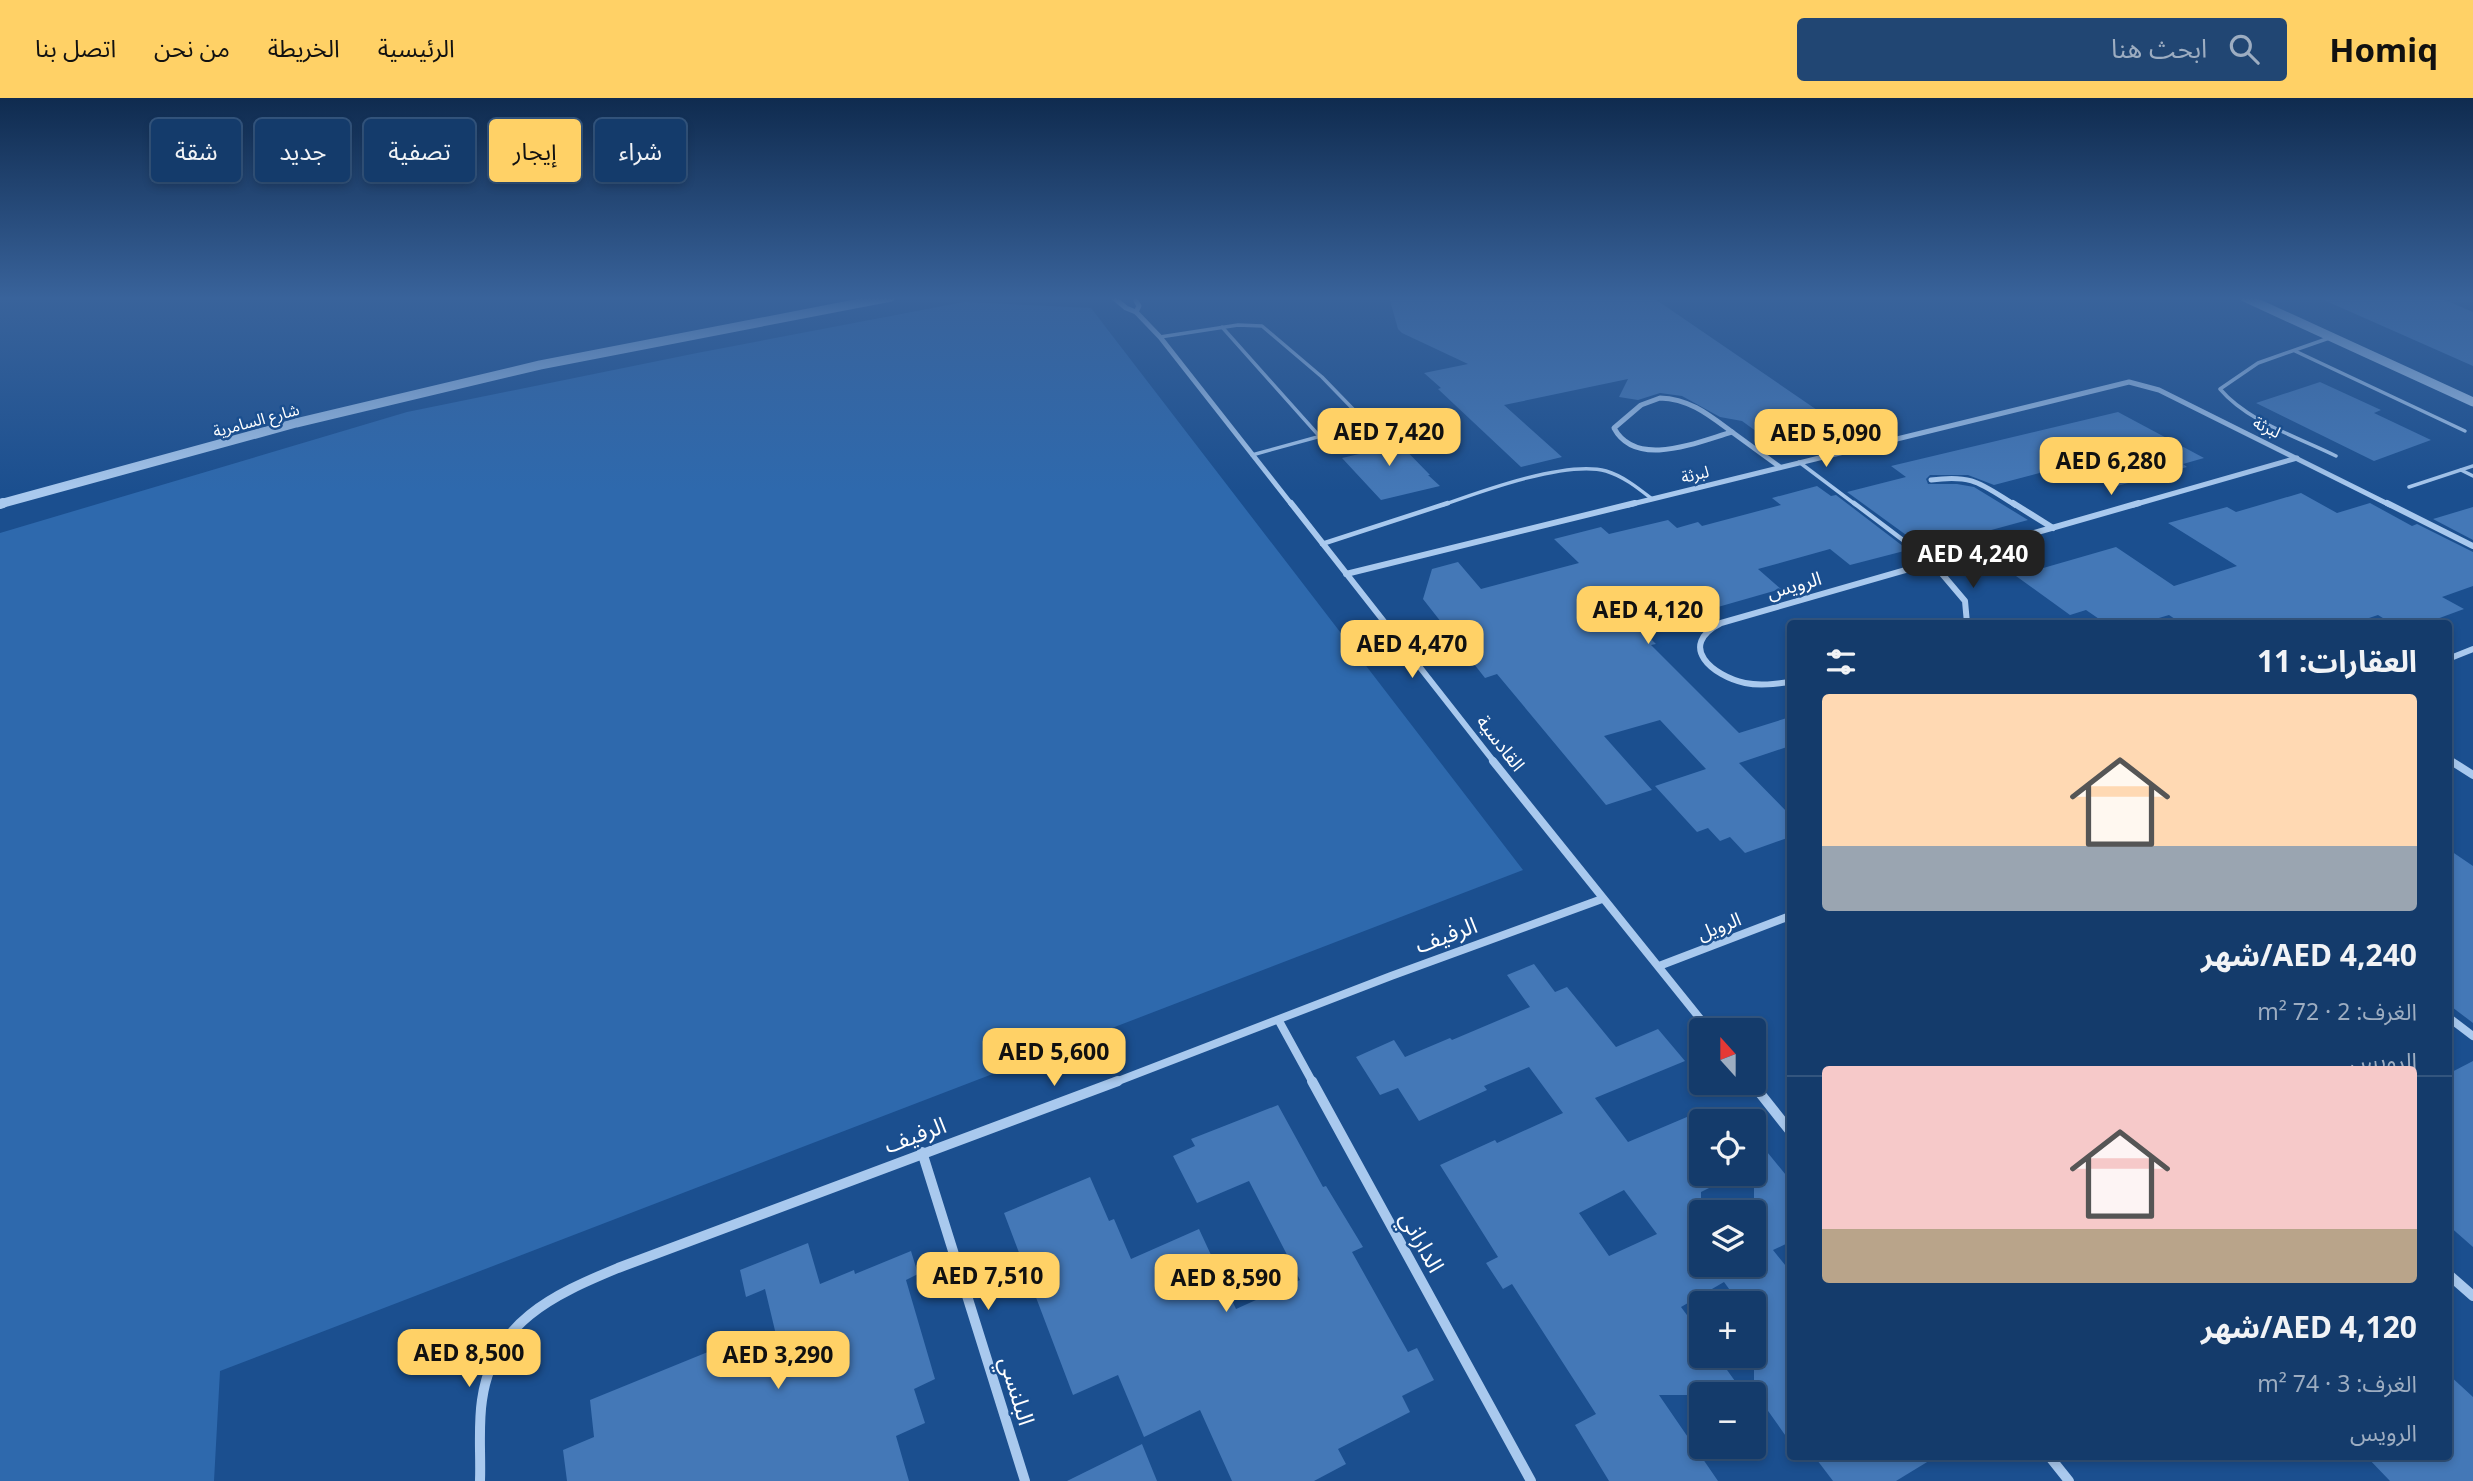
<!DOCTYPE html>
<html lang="ar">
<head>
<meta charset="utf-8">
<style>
	:root { --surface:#143b6b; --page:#214673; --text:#f1f3f6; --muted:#9dadc1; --line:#33557e; --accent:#ffd166 }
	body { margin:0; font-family:"Noto Sans","Noto Sans Arabic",sans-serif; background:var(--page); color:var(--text); direction:rtl; height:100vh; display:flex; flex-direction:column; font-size:26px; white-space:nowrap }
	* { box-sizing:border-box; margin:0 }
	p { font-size:23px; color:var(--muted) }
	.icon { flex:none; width:38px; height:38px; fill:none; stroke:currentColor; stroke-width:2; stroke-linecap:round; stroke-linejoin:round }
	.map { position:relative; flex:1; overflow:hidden; direction:ltr }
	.side { position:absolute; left:1787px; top:522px; width:665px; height:840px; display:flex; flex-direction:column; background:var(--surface); border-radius:7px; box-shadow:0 4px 10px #0003,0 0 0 2px var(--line); direction:rtl }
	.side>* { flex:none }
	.top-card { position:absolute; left:21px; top:21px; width:665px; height:63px; direction:rtl; display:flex; gap:14px }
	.needle { width:46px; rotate:339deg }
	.tools { position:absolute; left:1689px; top:920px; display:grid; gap:14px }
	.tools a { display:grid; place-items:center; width:77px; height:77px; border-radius:7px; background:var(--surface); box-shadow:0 4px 10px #0003,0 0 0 2px var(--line); font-size:35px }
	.price { position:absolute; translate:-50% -60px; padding:0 16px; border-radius:14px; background:var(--accent); color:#111; font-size:23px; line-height:46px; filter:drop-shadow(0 2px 4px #0008) }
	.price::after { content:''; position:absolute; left:50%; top:42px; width:21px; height:16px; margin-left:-10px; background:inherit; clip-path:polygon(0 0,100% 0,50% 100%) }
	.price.current { background:#222; color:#fff }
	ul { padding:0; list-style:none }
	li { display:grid; align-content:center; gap:14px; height:371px; padding:0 35px }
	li+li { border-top:2px solid var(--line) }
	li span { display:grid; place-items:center; height:217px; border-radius:7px; color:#555 }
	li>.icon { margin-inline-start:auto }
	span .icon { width:126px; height:126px; fill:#fffc; stroke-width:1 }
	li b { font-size:30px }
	h2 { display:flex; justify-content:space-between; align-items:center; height:84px; padding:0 35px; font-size:30px }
	.pill { padding:0 24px; border-radius:7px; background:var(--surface); box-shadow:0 4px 10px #0003,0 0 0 2px var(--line); font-size:24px; line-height:63px }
	.pill.current { background:var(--accent); color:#111 }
	header { display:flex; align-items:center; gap:42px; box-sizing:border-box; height:98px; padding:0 35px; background:var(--accent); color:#111 }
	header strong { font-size:33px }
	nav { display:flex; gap:38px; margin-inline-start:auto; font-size:24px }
	.search { width:490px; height:63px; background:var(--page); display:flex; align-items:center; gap:18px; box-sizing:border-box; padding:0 24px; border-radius:7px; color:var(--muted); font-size:26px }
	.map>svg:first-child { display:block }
	.green { fill:#2e69ad }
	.building { fill:#4478b7; fill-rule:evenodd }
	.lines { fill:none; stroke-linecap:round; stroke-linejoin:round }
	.service-far1 { stroke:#a9c9ee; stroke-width:3.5 }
	.service { stroke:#a9c9ee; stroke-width:4.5 }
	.minor-far3 { stroke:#a9c9ee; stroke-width:5 }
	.minor-far2 { stroke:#a9c9ee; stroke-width:6 }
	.minor-far1 { stroke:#a9c9ee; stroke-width:8 }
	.minor { stroke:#a9c9ee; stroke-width:10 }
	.tertiary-far1 { stroke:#a9c9ee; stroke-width:9 }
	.tertiary { stroke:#a9c9ee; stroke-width:10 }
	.labels { text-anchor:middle; stroke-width:5; stroke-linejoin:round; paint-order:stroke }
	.far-street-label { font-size:16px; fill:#fff; stroke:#1b4f8f }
	.street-label { font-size:19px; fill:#fff; stroke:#1b4f8f }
	.near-street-label { font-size:23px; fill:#fff; stroke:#1b4f8f }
</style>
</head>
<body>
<header>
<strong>Homiq</strong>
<div class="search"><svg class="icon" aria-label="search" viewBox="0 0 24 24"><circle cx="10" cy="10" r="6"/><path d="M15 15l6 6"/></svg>ابحث هنا</div>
<nav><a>الرئيسية</a><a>الخريطة</a><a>من نحن</a><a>اتصل بنا</a></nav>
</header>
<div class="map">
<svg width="2473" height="1383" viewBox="0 0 2473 1383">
	<rect width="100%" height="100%" fill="#1b4f8f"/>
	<path class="green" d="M 964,204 L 1091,210 L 1523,772 L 220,1273 L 214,1383 L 0,1383 L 0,435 L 407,314 L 697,255 Z"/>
	<g class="building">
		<path d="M 1389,199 L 1652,199 L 1839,327 L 1771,344 L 1742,323 L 1720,319 L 1682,298 L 1660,295 L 1638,302 L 1619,299 L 1628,281 L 1504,307 L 1562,359 L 1521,369 L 1438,291 L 1441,290 L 1424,275 L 1468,266 L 1402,235 L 1398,231 Z"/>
		<path d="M 2317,199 L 2438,199 L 2473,214 L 2473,268 Z"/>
		<path d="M 2320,284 L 2381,312 L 2374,315 L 2431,342 L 2374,363 L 2256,305 Z"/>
		<path d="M 2118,314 L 2204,360 L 2183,366 L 2187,369 L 2117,388 L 2094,374 L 2062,383 L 2047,373 L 1994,387 L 1968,377 L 1930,377 L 1926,381 L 1928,386 L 1957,386 L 1974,389 L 2028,422 L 1984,434 L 1994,441 L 1935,458 L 1847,394 L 1906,379 L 1891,368 Z"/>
		<path d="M 1391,337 L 1430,377 L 1428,377 L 1440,388 L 1381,402 L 1342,360 L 1359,356 L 1350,346 Z"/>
		<path d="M 1817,388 L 1831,398 L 1836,397 L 1908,452 L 1850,467 L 1830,451 L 1758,471 L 1781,491 L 1641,531 L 1656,546 L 1651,547 L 1739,635 L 1790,619 L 1790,648 L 1739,665 L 1790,717 L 1790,739 L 1745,755 L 1730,739 L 1720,743 L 1708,730 L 1697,734 L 1655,688 L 1706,671 L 1660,622 L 1604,638 L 1652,692 L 1606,707 L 1497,576 L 1485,580 L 1423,501 L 1432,471 L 1458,464 L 1481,491 L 1579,465 L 1554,441 L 1601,429 L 1609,436 L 1668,422 L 1677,430 L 1698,424 L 1702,428 L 1781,407 L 1772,400 Z"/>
		<path d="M 2301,395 L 2337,415 L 2370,405 L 2412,428 L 2417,426 L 2473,454 L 2473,488 L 2442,499 L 2464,511 L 2426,525 L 2391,525 L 2378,517 L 2354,525 L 2181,525 L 2169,517 L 2142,525 L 2105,525 L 2086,512 L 2070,517 L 2016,478 L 2116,449 L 2174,488 L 2237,468 L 2168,425 L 2227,409 L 2236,414 Z"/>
		<path d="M 2473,409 L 2473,442 L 2433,421 Z"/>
		<path d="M 2448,751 L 2473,768 L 2473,925 L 2448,906 Z"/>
		<path d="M 1534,866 L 1555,894 L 1567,889 L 1616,949 L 1658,931 L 1685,963 L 1595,1000 L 1628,1044 L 1701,1013 L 1701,1076 L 1709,1076 L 1717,1086 L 1701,1094 L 1701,1167 L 1754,1167 L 1754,1038 L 1790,1082 L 1790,1144 L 1773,1152 L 1790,1173 L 1790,1344 L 1754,1293 L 1754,1206 L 1740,1206 L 1724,1184 L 1681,1209 L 1701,1236 L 1701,1258 L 1717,1258 L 1745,1297 L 1659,1297 L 1718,1383 L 1609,1383 L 1575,1327 L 1596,1316 L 1512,1186 L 1503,1191 L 1486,1165 L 1498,1159 L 1440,1067 L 1495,1042 L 1497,1045 L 1563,1015 L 1529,969 L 1484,988 L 1487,992 L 1419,1023 L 1398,990 L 1380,997 L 1356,959 L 1394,942 L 1405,959 L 1450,940 L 1452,942 L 1530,909 L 1507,877 ZM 1624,1092 L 1657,1136 L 1609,1158 L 1579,1115 Z"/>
		<path d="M 2473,963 L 2473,1149 L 2448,1127 L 2448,976 Z"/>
		<path d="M 1278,1007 L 1323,1089 L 1326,1088 L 1363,1149 L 1352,1154 L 1408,1254 L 1417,1250 L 1434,1282 L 1402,1298 L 1410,1314 L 1338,1351 L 1346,1366 L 1314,1383 L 1232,1383 L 1200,1312 L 1144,1339 L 1118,1277 L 1073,1297 L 1004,1115 L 1090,1079 L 1109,1123 L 1114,1121 L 1131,1161 L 1199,1131 L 1236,1211 L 1300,1182 L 1249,1083 L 1197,1105 L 1173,1058 L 1195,1048 L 1191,1041 Z"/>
		<path d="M 808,1145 L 820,1186 L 854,1172 L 855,1176 L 911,1153 L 918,1176 L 906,1182 L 935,1281 L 914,1291 L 925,1325 L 896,1338 L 909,1383 L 567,1383 L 563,1352 L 594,1339 L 590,1302 L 725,1247 L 729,1266 L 778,1245 L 765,1191 L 746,1199 L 740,1172 Z"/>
		<path d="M 2448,1276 L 2473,1299 L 2473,1383 L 2390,1383 L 2366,1358 L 2448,1358 Z"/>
		<path d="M 1142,1346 L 1157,1383 L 1067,1383 Z"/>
		<path d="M 1814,1358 L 1937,1358 L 1896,1383 L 1833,1383 Z"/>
	</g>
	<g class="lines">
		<g class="service-far1">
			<path d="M 1222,229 L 1321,340"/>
			<path d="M 1160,239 L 1238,227 L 1262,228 L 1322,279 L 1353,311 L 1355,324 L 1343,332 L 1252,357"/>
			<path d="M 2332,239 L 2258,265 L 2220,291 C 2248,324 2298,339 2336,358"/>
			<path d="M 2295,253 L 2465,333"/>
			<path d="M 1799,364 L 1856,407"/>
			<path d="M 2461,372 L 2473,378"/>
			<path d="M 2409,389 L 2473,368"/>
			<path d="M 1443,407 C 1482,393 1567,362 1606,373 C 1623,378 1638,390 1652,401"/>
		</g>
		<g class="service">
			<path d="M 1854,405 L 1932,464"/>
			<path d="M 1322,446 L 1448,405"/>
		</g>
		<g class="minor-far3">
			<path d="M 1113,199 L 1126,210 L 1136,214 L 1160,239 L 1292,407"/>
			<path d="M 1134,199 L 1139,208 L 1136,214"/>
			<path d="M 1660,300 C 1690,301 1709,317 1732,334 C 1697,344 1636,371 1614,330 L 1641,307 Z"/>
			<path d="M 1732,334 L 1780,369"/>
			<path d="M 1931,382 C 1973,376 1981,386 2015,407"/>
			<path d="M 1628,407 L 2129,284 L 2159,292 L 2390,407"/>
			<path d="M 2133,407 L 2297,360"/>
		</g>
		<g class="minor-far2">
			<path d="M 1291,405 L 1495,665"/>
			<path d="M 2013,405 L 2053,430"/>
			<path d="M 2387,405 L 2473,448"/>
			<path d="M 1932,464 L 1965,503 L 1967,525"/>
			<path d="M 1346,476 L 1635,405"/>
			<path d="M 2448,561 L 2473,551"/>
			<path d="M 1790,584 C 1775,586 1760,588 1745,585 C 1713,578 1676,548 1721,525 L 2139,405"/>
			<path d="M 2448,661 L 2453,665"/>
		</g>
		<g class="minor-far1">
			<path d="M 1493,663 L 1710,933"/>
			<path d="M 2451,663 L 2473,677"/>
			<path d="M 1659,868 L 1790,818"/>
			<path d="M 2448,919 L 2473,938"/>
			<path d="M 1279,923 L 1313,985"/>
			<path d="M 1113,985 L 1391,878 L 1602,801"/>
		</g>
		<g class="minor">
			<path d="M 1312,983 L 1531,1383"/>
			<path d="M 1752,985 L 1790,1033"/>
			<path d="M 922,1054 L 1025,1383"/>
			<path d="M 2448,1176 L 2473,1198"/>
			<path d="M 2049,1358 L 2069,1383"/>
			<path d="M 480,1383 C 481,1357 478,1328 482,1302 C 493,1224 553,1197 618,1170 L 1118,983"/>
		</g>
		<g class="tertiary-far1">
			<path d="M 2244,199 L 2473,304"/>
			<path d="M 0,406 L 296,325 L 540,267 L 891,199"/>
		</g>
		<path class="tertiary" d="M 0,406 L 3,405"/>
	</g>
	<linearGradient id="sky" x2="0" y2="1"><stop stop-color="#0f2b4f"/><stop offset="0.51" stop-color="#39639b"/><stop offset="1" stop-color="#39639b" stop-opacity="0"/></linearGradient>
	<rect width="2473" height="393" fill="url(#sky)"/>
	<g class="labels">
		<g class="far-street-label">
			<text transform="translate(256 322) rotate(-15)" y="6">شارع السامرية</text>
			<text transform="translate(2267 329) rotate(26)" y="6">لبرثة</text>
			<text transform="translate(1695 376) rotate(-14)" y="6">لبرثة</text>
		</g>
		<g class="street-label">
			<text transform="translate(1794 487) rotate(-16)" y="7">الرويس</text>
			<text transform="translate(1501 645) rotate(52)" y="7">القادسية</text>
			<text transform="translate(1719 828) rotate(-21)" y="7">الرويل</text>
		</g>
		<g class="near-street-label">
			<text transform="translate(1446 837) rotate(-20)" y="8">الرفيف</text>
			<text transform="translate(915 1037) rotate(-20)" y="8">الرفيف</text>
			<text transform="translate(1422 1144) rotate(61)" y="8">الداراني</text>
			<text transform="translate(1017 1293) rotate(73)" y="8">البلنسي</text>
		</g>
	</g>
</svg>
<div class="tools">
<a><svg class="needle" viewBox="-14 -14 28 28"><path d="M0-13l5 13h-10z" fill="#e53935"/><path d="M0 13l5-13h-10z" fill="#9dadc1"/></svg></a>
<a><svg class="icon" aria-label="locate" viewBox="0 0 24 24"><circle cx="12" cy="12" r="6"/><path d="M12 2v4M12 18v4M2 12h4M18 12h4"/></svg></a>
<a><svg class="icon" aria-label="layers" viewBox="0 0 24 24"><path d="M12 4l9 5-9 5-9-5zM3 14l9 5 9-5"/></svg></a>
<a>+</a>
<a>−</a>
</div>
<b class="price" style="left:1389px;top:370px">AED 7,420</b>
<b class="price" style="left:1826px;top:371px">AED 5,090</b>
<b class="price" style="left:2111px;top:399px">AED 6,280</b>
<b class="price current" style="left:1973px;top:492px">AED 4,240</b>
<b class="price" style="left:1648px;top:548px">AED 4,120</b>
<b class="price" style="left:1412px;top:582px">AED 4,470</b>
<b class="price" style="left:1054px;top:990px">AED 5,600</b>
<b class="price" style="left:988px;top:1214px">AED 7,510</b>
<b class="price" style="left:1226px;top:1216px">AED 8,590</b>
<b class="price" style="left:469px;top:1291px">AED 8,500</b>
<b class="price" style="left:778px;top:1293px">AED 3,290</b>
<div class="top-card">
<a class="pill">شراء</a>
<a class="pill current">إيجار</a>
<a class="pill">تصفية</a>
<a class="pill">جديد</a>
<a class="pill">شقة</a>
</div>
<section class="side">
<h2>العقارات: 11<svg class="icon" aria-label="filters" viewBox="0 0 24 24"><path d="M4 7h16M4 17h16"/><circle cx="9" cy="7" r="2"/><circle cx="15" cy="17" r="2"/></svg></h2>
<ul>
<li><span style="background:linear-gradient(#ffd9b3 70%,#9aa5b1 0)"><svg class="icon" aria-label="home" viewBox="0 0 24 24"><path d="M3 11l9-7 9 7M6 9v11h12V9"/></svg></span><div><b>AED 4,240/شهر</b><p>الغرف: 2 · 72 m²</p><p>الرويس</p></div></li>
<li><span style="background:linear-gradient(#f6c9c9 75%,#b9a48a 0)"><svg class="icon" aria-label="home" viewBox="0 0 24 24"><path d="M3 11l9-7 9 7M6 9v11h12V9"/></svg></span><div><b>AED 4,120/شهر</b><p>الغرف: 3 · 74 m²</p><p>الرويس</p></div></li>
</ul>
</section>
</div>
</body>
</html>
